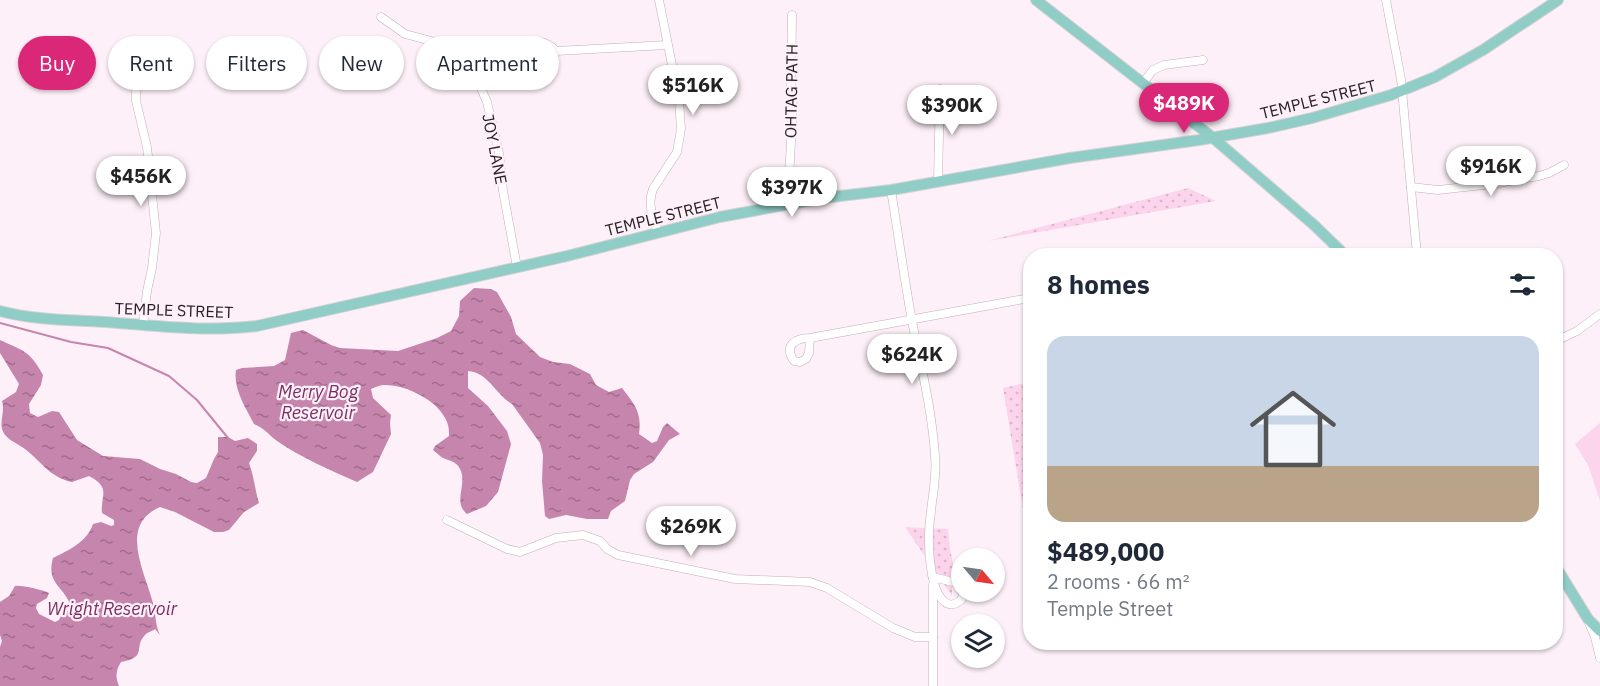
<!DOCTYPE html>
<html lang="en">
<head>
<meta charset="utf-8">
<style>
	:root { --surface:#fff; --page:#f2f2f3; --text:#1f2937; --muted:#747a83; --accent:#db2777 }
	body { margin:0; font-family:"IBM Plex Sans",sans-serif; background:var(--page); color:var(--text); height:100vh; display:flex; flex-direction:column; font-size:22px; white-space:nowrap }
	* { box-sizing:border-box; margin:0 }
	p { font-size:20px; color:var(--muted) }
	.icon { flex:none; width:33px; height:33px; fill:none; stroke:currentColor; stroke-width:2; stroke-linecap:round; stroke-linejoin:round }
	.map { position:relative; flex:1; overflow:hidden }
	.sheet { position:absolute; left:1023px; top:248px; width:540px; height:402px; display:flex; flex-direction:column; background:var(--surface); border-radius:24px; box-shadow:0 2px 4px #0004 }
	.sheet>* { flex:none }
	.hud { position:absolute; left:18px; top:36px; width:570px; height:54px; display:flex; gap:12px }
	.needle { width:39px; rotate:119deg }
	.tools { position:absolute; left:951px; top:548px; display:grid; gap:12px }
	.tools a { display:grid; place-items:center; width:54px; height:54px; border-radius:50%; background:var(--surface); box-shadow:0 2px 4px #0004; font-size:30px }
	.price { position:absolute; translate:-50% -51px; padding:0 14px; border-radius:21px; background:#fff; color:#222; font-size:20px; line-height:39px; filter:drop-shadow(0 2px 3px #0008) }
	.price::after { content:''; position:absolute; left:50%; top:36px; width:18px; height:14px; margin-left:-9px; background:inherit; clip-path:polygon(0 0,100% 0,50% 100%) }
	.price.on { background:var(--accent); color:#fff }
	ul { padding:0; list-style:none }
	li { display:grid; align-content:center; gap:12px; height:318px; padding:0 24px }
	li span { display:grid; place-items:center; height:186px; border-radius:18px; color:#555 }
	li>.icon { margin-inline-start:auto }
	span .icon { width:108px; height:108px; fill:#fffc; stroke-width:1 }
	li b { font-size:26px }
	h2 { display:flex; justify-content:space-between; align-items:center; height:72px; padding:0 24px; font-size:26px }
	.chip { padding:0 21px; border-radius:27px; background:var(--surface); box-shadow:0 2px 4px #0004; font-size:21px; line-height:54px }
	.chip.on { background:var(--accent); color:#fff }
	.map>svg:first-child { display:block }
	.grass { fill:#fcd4eb }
	.park { fill:url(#park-dots) }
	.water { fill:url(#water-ripples) }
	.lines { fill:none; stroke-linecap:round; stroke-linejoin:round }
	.stream { stroke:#c685ac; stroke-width:2 }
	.minor-casing { stroke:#c3adba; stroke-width:9 }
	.major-casing { stroke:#d4d2d3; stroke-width:12 }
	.minor { stroke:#fff; stroke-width:8 }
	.major { stroke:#91cdc7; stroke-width:10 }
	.labels { text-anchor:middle; stroke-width:4.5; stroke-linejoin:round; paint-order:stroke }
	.street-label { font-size:16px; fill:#282024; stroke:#fef0f8 }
	.water-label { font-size:18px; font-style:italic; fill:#7c2d61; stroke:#fef0f8 }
</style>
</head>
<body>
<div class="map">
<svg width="1600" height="686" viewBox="0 0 1600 686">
	<defs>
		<pattern id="park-dots" width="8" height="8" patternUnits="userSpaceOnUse" patternTransform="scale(1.5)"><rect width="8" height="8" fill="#fcd4eb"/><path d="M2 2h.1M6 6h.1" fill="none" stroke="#d8b6c9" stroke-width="1.8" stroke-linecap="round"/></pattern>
		<pattern id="water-ripples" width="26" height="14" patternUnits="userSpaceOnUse" patternTransform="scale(1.5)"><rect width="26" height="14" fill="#c685ac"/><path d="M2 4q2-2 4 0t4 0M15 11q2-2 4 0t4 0" fill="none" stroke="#a16c8c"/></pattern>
	</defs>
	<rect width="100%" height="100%" fill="#fef0f8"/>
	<path class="grass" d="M 1600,423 L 1600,501 L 1588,465 L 1575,444 Z"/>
	<g class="park">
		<path d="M 1188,188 L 1216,201 L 988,241 Z"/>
		<path d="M 1030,382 L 1030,552 L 1003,388 Z"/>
		<path d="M 905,527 L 948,529 L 950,549 L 956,578 L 952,587 L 952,596 Z"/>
	</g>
	<g class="water">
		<path d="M 474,288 L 491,289 L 497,292 L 511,317 L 516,334 L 540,357 L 553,362 L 570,364 L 590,374 L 596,385 L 609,392 L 622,388 C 635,405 642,412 639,434 L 652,443 L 657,441 L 663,427 L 667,423 L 680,434 L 669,440 L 653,462 L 634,474 L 630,480 L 625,501 L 611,511 L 608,519 L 587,519 L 566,515 L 549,519 L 545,516 L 542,481 L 543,455 L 540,443 L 512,404 C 496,395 488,372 468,371 L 468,388 L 488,406 L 507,431 L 511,444 L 498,492 L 486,506 L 467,514 C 452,502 468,484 460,469 C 456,460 447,461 440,456 C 438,454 435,452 433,450 L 435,446 L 449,436 C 449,431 449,427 447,422 C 439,401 407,385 385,385 C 380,385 376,387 371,389 L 373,398 L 391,415 L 390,423 L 391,434 L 373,472 L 357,482 C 330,470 302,458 277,441 C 269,435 264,428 254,424 C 246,408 233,389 236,370 L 242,368 L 274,366 L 285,360 L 291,333 L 303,330 L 331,345 L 340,348 L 398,351 L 437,338 L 451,331 L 459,316 L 460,301 Z"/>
		<path d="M 0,340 C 24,351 30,351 43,375 L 41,385 L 29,404 L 30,413 L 38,417 L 52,411 L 59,412 L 77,440 L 103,456 L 140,459 L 160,469 L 176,474 L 191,482 L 197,483 L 206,478 L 214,459 L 218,452 L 218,437 L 228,437 L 235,441 L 248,438 L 257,444 L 257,451 L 249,463 C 254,476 255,490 259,503 L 244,512 L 229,530 L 223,532 L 214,532 L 175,512 L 160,507 C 118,525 145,572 153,603 C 156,614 155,625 160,635 L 155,629 C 155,630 146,633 146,634 C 132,647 149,657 121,662 C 116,670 115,677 119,686 L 0,686 L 0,647 L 2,641 L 0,635 L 0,602 L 9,596 L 15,586 C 22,585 42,590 49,593 L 47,598 L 37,604 L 36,608 L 39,614 L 55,622 L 59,620 C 63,611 68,613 71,606 C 63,585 46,584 53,558 C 69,550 87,542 93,524 L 101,522 L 111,526 L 114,525 L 114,520 L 102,513 C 100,496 112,488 89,476 L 72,482 C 48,477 40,459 22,447 C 15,442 5,439 2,429 C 0,421 5,410 2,401 L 16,392 L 19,384 L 0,353 Z"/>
	</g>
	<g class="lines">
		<path class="stream" d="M 0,323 L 71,342 L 108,348 L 169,376 L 197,400 L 228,438"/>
		<defs>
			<g id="minor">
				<path d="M 1386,0 L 1401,79 L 1417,255"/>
				<path d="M 381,17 L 405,34 L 435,42 L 448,47 L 466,64 L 477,79 L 487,102 L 499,153 L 503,191 L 517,267"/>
				<path d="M 556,51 C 547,41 536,37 531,54 L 535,61 C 545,66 553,61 556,51 L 667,45"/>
				<path d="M 1143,83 L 1153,70 L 1164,65 L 1203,60"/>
				<path d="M 136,90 L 136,101 L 147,147 L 156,233 L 152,268 L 147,291 L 143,325"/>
				<path d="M 938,182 L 940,89"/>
				<path d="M 1411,187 L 1438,190 L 1492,184 L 1539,176 L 1549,173 L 1564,165"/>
				<path d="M 891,190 C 898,233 904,277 912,321 C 921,366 932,410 935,456 C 937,475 933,492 931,511 C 928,532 928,553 932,575 C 935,589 944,616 962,599 L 963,591"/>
				<path d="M 791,204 L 789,178 L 793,105 L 791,88 L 792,15"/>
				<path d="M 658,232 C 653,218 647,204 653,189 L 677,152 L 681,129 L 679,100 L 659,0"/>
				<path d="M 810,338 L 809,353 L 806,359 L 800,362 L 794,361 C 783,345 796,338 810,338 L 1030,298"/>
				<path d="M 1556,341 L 1577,331 L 1600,314"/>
				<path d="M 447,520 L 507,549 L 520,552 L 556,538 L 583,535 L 600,541 L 607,549 L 618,555 L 735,579 L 810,582 L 827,588 L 893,628 L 915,637 L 933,637"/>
				<path d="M 933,577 L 957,583 L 962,588"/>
				<path d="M 933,585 L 933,686"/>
				<path d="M 1589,623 L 1595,637 L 1600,658"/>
			</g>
			<g id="major">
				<path d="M 1036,0 L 1212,137 L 1314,225 L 1345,255"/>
				<path d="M 0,311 C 34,320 70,320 105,322 C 156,326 206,332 257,326 L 567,256 L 720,217 L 823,198 L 891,190 L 1070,158 L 1199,140 L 1268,128 L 1312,118 L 1391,95 L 1435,77 L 1483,50 L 1558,0"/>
				<path d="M 1556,567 L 1588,619 L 1600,631"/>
			</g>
		</defs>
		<use href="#minor" class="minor-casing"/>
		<use href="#major" class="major-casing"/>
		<use href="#minor" class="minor"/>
		<use href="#major" class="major"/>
	</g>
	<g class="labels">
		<g class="street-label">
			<text transform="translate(791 91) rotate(-89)" y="6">OHTAG PATH</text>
			<text transform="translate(1318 99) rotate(-14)" y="6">TEMPLE STREET</text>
			<text transform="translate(495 149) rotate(79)" y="6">JOY LANE</text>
			<text transform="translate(663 216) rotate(-14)" y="6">TEMPLE STREET</text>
			<text transform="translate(174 310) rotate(2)" y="6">TEMPLE STREET</text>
		</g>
		<g class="water-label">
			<text x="318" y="398">Merry Bog<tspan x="318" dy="21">Reservoir</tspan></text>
			<text x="112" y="615">Wright Reservoir</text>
		</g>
	</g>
</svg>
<div class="tools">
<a><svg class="needle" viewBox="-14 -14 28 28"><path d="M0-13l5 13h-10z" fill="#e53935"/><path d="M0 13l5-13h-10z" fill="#747a83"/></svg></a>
<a><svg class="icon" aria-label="layers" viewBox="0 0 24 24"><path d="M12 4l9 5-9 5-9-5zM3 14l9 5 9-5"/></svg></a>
</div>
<b class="price" style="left:693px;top:116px">$516K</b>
<b class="price on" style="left:1184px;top:134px">$489K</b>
<b class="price" style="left:952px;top:136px">$390K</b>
<b class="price" style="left:1491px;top:197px">$916K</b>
<b class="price" style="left:141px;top:207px">$456K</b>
<b class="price" style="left:792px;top:218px">$397K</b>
<b class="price" style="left:912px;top:385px">$624K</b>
<b class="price" style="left:691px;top:557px">$269K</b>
<div class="hud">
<a class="chip on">Buy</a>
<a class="chip">Rent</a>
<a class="chip">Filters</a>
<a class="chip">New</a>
<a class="chip">Apartment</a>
</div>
<section class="sheet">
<h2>8 homes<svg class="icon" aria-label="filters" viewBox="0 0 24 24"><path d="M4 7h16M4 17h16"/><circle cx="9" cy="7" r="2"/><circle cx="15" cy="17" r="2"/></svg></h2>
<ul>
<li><span style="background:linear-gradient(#c9d6e8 70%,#b9a48a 0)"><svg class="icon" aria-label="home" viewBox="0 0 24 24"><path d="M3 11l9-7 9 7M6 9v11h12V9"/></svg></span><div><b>$489,000</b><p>2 rooms · 66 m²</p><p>Temple Street</p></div></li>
</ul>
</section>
</div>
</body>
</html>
